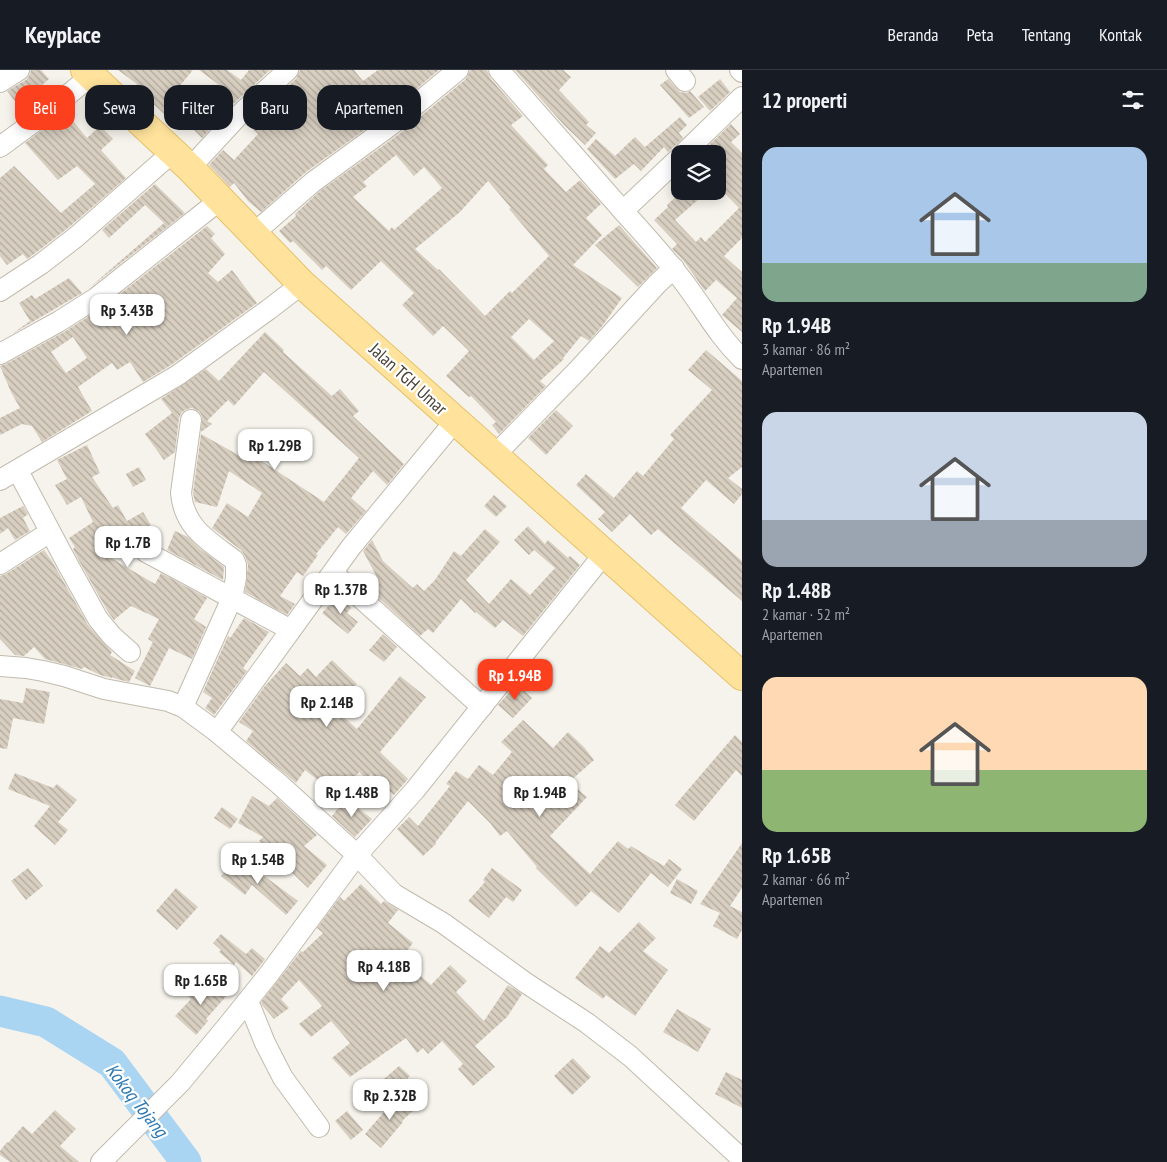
<!DOCTYPE html>
<html lang="id">
<head>
<meta charset="utf-8">
<style>
	:root { --surface:#171b24; --page:#242831; --text:#f1f3f6; --muted:#9ea1a6; --line:#363941; --accent:#fc3f1d }
	body { margin:0; font-family:"PT Sans Narrow",sans-serif; background:var(--page); color:var(--text); height:100vh; display:flex; flex-direction:column; font-size:19px; white-space:nowrap }
	* { box-sizing:border-box; margin:0 }
	p { font-size:16px; color:var(--muted) }
	.icon { flex:none; width:28px; height:28px; fill:none; stroke:currentColor; stroke-width:2; stroke-linecap:round; stroke-linejoin:round }
	.map { position:relative; flex:1; overflow:hidden }
	.drawer { display:flex; flex-direction:column; background:var(--surface); width:425px }
	.drawer>* { flex:none }
	.top-card { position:absolute; left:15px; top:15px; width:475px; height:45px; display:flex; gap:10px }
	.buttons { position:absolute; left:671px; top:75px; display:grid; gap:10px }
	.buttons a { display:grid; place-items:center; width:55px; height:55px; border-radius:10px; background:var(--surface); box-shadow:0 2px 12px #0003; font-size:25px }
	.price { position:absolute; translate:-50% -42px; padding:0 11px; border-radius:10px; background:#fff; color:#222; font-size:16px; line-height:32px; filter:drop-shadow(0 1px 2px #0008) }
	.price::after { content:''; position:absolute; left:50%; top:30px; width:15px; height:11px; margin-left:-8px; background:inherit; clip-path:polygon(0 0,100% 0,50% 100%) }
	.price.on { background:var(--accent); color:#fff }
	ul { padding:0; list-style:none }
	li { display:grid; align-content:center; gap:10px; height:265px; padding:0 20px }
	li span { display:grid; place-items:center; height:155px; border-radius:15px; color:#555 }
	li>.icon { margin-inline-start:auto }
	span .icon { width:90px; height:90px; fill:#fffc; stroke-width:1 }
	li b { font-size:21px }
	h2 { display:flex; justify-content:space-between; align-items:center; height:60px; padding:0 20px; font-size:21px }
	.pill { padding:0 18px; border-radius:15px; background:var(--surface); box-shadow:0 2px 12px #0003; font-size:18px; line-height:45px }
	.pill.on { background:var(--accent); color:#fff }
	header { display:flex; align-items:center; gap:30px; box-sizing:border-box; height:70px; padding:0 25px; background:var(--surface); border-bottom:1px solid var(--line) }
	header strong { font-size:24px }
	nav { display:flex; gap:28px; margin-inline-start:auto; font-size:18px }
	main { display:flex; flex:1; min-height:0 }
	.map>svg:first-child { display:block }
	.lines { fill:none; stroke-linecap:round; stroke-linejoin:round }
	.river { stroke:#a9d4f2; stroke-width:31 }
	.building { fill:url(#building-back-hatch); fill-rule:evenodd }
	.street-casing { stroke:#c2bbae; stroke-width:22 }
	.primary-casing { stroke:#e6c16a; stroke-width:30 }
	.street { stroke:#fff; stroke-width:20 }
	.primary { stroke:#ffe39c; stroke-width:28 }
	.labels { text-anchor:middle; stroke-width:4.5; stroke-linejoin:round; paint-order:stroke }
	.street-label { font-size:18px; fill:#4b4439; stroke:#fff }
	.water-label { font-size:19px; font-style:italic; fill:#2e7ab2; stroke:#fff }
</style>
</head>
<body>
<header>
<strong>Keyplace</strong>
<nav><a>Beranda</a><a>Peta</a><a>Tentang</a><a>Kontak</a></nav>
</header>
<main>
<div class="map">
<svg width="742" height="1092" viewBox="0 0 742 1092">
	<defs>
		<pattern id="building-back-hatch" width="6" height="6" patternUnits="userSpaceOnUse" patternTransform="scale(1.25)"><rect width="6" height="6" fill="#d8cfc1"/><path d="M-1 5l2 2M0 0l6 6M5-1l2 2" fill="none" stroke="#b1aa9e"/></pattern>
	</defs>
	<rect width="100%" height="100%" fill="#f6f3ec"/>
	<g class="lines">
		<path class="river" d="M 0,941 L 46,952 L 112,993 L 186,1092"/>
	</g>
	<g class="building">
		<path d="M 31,0 L 41,0 L 49,9 L 35,21 L 44,29 L 25,44 L 7,21 L 26,10 L 29,6 Z"/>
		<path d="M 118,0 L 193,0 L 178,18 L 202,40 L 222,17 L 199,0 L 227,0 L 241,10 L 249,0 L 270,0 L 231,36 L 202,68 L 181,47 L 175,54 L 149,30 L 148,31 L 133,20 L 137,14 Z"/>
		<path d="M 300,0 L 354,0 L 363,11 L 378,0 L 439,0 L 384,46 L 306,102 L 261,142 L 248,131 L 234,113 L 230,117 L 209,95 L 223,80 L 234,90 L 258,64 L 247,54 L 296,9 Z"/>
		<path d="M 470,0 L 487,0 L 490,8 L 523,46 L 511,55 L 548,95 L 544,99 L 566,122 L 580,110 L 601,134 L 586,148 L 602,165 L 573,195 L 622,228 L 603,255 L 589,271 L 581,266 L 563,288 L 564,289 L 540,311 L 546,316 L 499,364 L 492,355 L 496,352 L 471,326 L 469,327 L 446,306 L 469,281 L 443,256 L 433,266 L 402,235 L 414,223 L 381,191 L 351,220 L 326,196 L 322,200 L 293,171 L 290,173 L 279,161 L 296,146 L 295,144 L 320,121 L 398,65 L 466,9 ZM 396,85 L 414,106 L 424,97 L 442,118 L 394,160 L 392,157 L 389,161 L 353,127 L 367,116 L 363,112 ZM 488,111 L 511,138 L 509,139 L 549,186 L 512,223 L 510,221 L 485,246 L 439,199 L 438,200 L 415,179 L 460,142 ZM 529,249 L 554,271 L 534,290 L 511,267 Z"/>
		<path d="M 515,0 L 563,0 L 571,7 L 559,20 L 589,52 L 586,55 L 596,63 L 585,75 L 564,55 Z"/>
		<path d="M 668,9 L 680,22 L 686,23 L 690,21 L 704,37 L 689,48 L 660,15 Z"/>
		<path d="M 720,9 L 730,22 L 710,41 L 698,27 Z"/>
		<path d="M 68,45 L 87,68 L 100,56 L 113,69 L 101,80 L 126,108 L 68,158 L 34,184 L 27,189 L 23,184 L 7,195 L 0,186 L 0,108 L 14,96 L 61,143 L 95,114 L 77,96 L 58,110 L 25,73 L 61,46 L 63,49 Z"/>
		<path d="M 680,47 L 687,55 L 679,63 L 683,68 L 668,82 L 664,77 L 641,101 L 634,94 L 615,109 L 587,79 L 596,69 L 615,86 L 635,67 L 645,77 Z"/>
		<path d="M 731,54 L 740,64 L 731,72 L 742,83 L 742,168 L 724,186 L 742,202 L 742,262 L 722,245 L 737,228 L 716,210 L 705,221 L 683,190 L 672,179 L 677,174 L 654,150 L 668,137 L 667,135 L 682,121 L 708,121 L 675,150 L 696,172 L 701,167 L 705,172 L 739,138 L 718,116 L 718,84 L 700,84 Z"/>
		<path d="M 155,114 L 185,143 L 88,219 L 164,153 L 145,135 L 109,168 L 102,160 Z"/>
		<path d="M 619,155 L 657,198 L 638,217 L 595,175 Z"/>
		<path d="M 207,156 L 215,164 L 211,168 L 225,184 L 208,203 L 218,212 L 232,200 L 257,233 L 171,295 L 143,312 L 130,292 L 117,300 L 112,293 L 78,317 L 92,341 L 42,372 L 32,356 L 22,354 L 0,365 L 0,348 L 20,338 L 11,322 L 0,296 L 6,294 L 64,262 L 102,238 ZM 73,267 L 87,288 L 66,303 L 51,282 Z"/>
		<path d="M 69,208 L 82,223 L 12,264 L 30,251 L 19,233 L 32,225 L 35,229 Z"/>
		<path d="M 265,262 L 284,280 L 283,282 L 332,326 L 340,319 L 359,341 L 353,346 L 404,394 L 387,415 L 373,401 L 351,428 L 366,441 L 346,464 L 338,457 L 316,484 L 318,485 L 303,506 L 297,502 L 280,526 L 295,534 L 287,545 L 245,522 L 248,495 L 245,486 L 241,480 L 212,458 L 227,433 L 248,447 L 262,423 L 229,401 L 217,437 L 195,432 L 193,423 L 201,364 L 247,390 L 251,384 L 324,432 L 359,388 L 264,302 L 234,336 L 228,330 L 207,351 L 212,354 L 201,362 L 202,346 L 199,341 L 192,338 L 187,339 L 182,342 L 179,348 L 175,382 L 164,390 L 145,364 L 172,343 L 161,329 L 206,299 L 219,311 Z"/>
		<path d="M 706,280 L 742,311 L 742,397 L 728,408 L 742,419 L 742,424 L 734,434 L 706,410 L 681,438 L 742,491 L 742,531 L 658,459 L 651,465 L 630,444 L 612,462 L 598,449 L 605,442 L 576,415 L 586,404 L 614,428 L 637,401 L 643,406 L 674,369 L 670,365 L 712,320 L 688,300 Z"/>
		<path d="M 556,340 L 573,356 L 546,385 L 528,368 Z"/>
		<path d="M 87,375 L 100,403 L 92,407 L 113,438 L 118,435 L 127,451 L 143,442 L 151,455 L 130,468 L 134,474 L 111,488 L 155,514 L 161,503 L 207,528 L 194,549 L 206,557 L 192,589 L 169,578 L 150,616 L 135,608 L 153,572 L 148,569 L 159,549 L 131,536 L 114,550 L 108,542 L 78,489 L 73,479 L 75,477 L 69,468 L 93,452 L 81,427 L 67,435 L 55,415 L 67,409 L 57,390 Z"/>
		<path d="M 139,397 L 146,410 L 133,417 L 126,404 Z"/>
		<path d="M 494,425 L 507,436 L 496,447 L 484,436 Z"/>
		<path d="M 23,436 L 28,444 L 23,448 L 30,461 L 15,470 L 8,458 L 0,464 L 0,448 Z"/>
		<path d="M 528,456 L 545,474 L 548,470 L 568,488 L 570,486 L 580,495 L 523,566 L 503,550 L 495,558 L 476,542 L 475,543 L 461,529 L 433,563 L 428,559 L 420,566 L 369,519 L 378,509 L 363,481 L 372,470 L 383,491 L 413,518 L 417,514 L 424,521 L 435,510 L 454,481 L 461,486 L 485,459 L 500,472 L 466,510 L 489,534 L 511,509 L 530,525 L 555,498 L 534,480 L 529,485 L 514,470 Z"/>
		<path d="M 175,461 L 188,467 L 200,479 L 224,497 L 223,510 L 167,480 Z"/>
		<path d="M 44,480 L 52,491 L 88,555 L 112,582 L 110,585 L 135,601 L 129,612 L 117,609 L 112,607 L 112,608 L 100,605 L 84,597 L 82,599 L 45,589 L 34,577 L 24,586 L 15,585 L 0,569 L 0,506 L 6,504 Z"/>
		<path d="M 338,526 L 351,538 L 347,543 L 358,552 L 348,564 L 322,543 Z"/>
		<path d="M 244,548 L 269,562 L 243,598 L 247,601 L 214,645 L 205,638 L 212,628 L 203,622 L 228,566 L 230,568 Z"/>
		<path d="M 383,564 L 397,577 L 384,592 L 369,580 Z"/>
		<path d="M 332,590 L 357,614 L 340,632 L 343,635 L 338,642 L 357,659 L 400,606 L 426,627 L 380,682 L 408,709 L 394,725 L 371,704 L 367,709 L 359,702 L 339,727 L 305,700 L 296,713 L 246,671 L 253,661 L 239,652 L 265,616 L 286,593 L 300,606 L 308,598 L 316,607 Z"/>
		<path d="M 517,614 L 532,628 L 513,648 L 498,635 Z"/>
		<path d="M 26,618 L 50,622 L 44,654 L 13,648 L 7,679 L 0,678 L 0,629 L 23,633 Z"/>
		<path d="M 523,650 L 553,678 L 568,662 L 584,677 L 594,690 L 569,712 L 587,727 L 550,766 L 590,804 L 618,771 L 628,779 L 631,776 L 664,796 L 669,789 L 682,799 L 668,817 L 651,803 L 619,843 L 591,821 L 576,837 L 536,798 L 537,797 L 507,761 L 500,766 L 490,753 L 468,731 L 435,773 L 436,774 L 423,786 L 397,759 L 409,747 L 418,756 L 450,716 L 446,714 L 456,701 L 468,709 L 479,695 L 493,705 L 512,682 L 501,672 Z"/>
		<path d="M 735,665 L 742,672 L 742,706 L 736,700 L 694,751 L 675,735 Z"/>
		<path d="M 15,703 L 53,718 L 57,714 L 77,730 L 58,752 L 68,760 L 55,775 L 34,756 L 50,736 L 8,719 Z"/>
		<path d="M 252,726 L 269,736 L 277,728 L 317,765 L 304,776 L 327,795 L 308,818 L 259,771 L 263,767 L 238,753 Z"/>
		<path d="M 346,728 L 372,749 L 355,767 L 332,746 Z"/>
		<path d="M 222,737 L 238,749 L 230,759 L 214,748 Z"/>
		<path d="M 742,773 L 742,818 L 730,836 L 742,842 L 742,860 L 737,869 L 713,856 L 720,843 L 700,834 Z"/>
		<path d="M 237,786 L 298,831 L 286,845 L 252,815 L 245,825 L 221,806 Z"/>
		<path d="M 28,798 L 43,816 L 26,830 L 11,811 Z"/>
		<path d="M 492,798 L 522,820 L 513,832 L 506,827 L 489,848 L 468,831 L 485,812 L 483,810 Z"/>
		<path d="M 677,809 L 698,821 L 691,834 L 670,823 Z"/>
		<path d="M 361,814 L 381,834 L 384,831 L 398,840 L 388,853 L 413,873 L 401,888 L 431,915 L 450,895 L 467,911 L 456,922 L 484,951 L 508,915 L 522,924 L 507,947 L 475,976 L 495,997 L 473,1016 L 458,999 L 463,994 L 442,971 L 428,984 L 423,978 L 417,983 L 406,968 L 350,1007 L 332,988 L 350,973 L 331,951 L 311,967 L 299,954 L 322,936 L 299,910 L 281,929 L 289,938 L 274,949 L 262,935 L 261,932 L 301,881 L 303,882 L 323,863 L 317,858 L 340,827 L 344,831 Z"/>
		<path d="M 176,818 L 198,837 L 177,860 L 156,841 Z"/>
		<path d="M 639,852 L 656,868 L 643,881 L 668,900 L 635,946 L 606,925 L 603,929 L 575,908 L 600,876 L 609,883 Z"/>
		<path d="M 221,864 L 246,884 L 252,878 L 265,889 L 252,906 L 236,892 L 234,895 L 219,882 L 221,880 L 213,873 Z"/>
		<path d="M 219,912 L 230,922 L 206,949 L 208,951 L 196,965 L 175,946 L 191,929 L 185,924 L 195,913 L 208,924 Z"/>
		<path d="M 677,939 L 711,959 L 698,982 L 663,962 Z"/>
		<path d="M 573,988 L 591,1007 L 572,1025 L 554,1006 Z"/>
		<path d="M 399,996 L 410,1006 L 389,1028 L 377,1015 Z"/>
		<path d="M 726,1002 L 742,1010 L 742,1038 L 715,1024 Z"/>
		<path d="M 402,1024 L 416,1038 L 402,1051 L 403,1052 L 381,1078 L 365,1064 L 391,1034 Z"/>
		<path d="M 55,1040 L 76,1059 L 60,1076 L 79,1092 L 10,1092 L 0,1085 L 0,1081 L 7,1072 L 8,1073 L 23,1056 L 32,1064 Z"/>
		<path d="M 347,1041 L 363,1060 L 351,1070 L 335,1051 Z"/>
	</g>
	<g class="lines">
		<defs>
			<g id="street">
				<path d="M 499,0 L 623,141"/>
				<path d="M 676,0 L 685,11"/>
				<path d="M 740,0 L 742,2"/>
				<path d="M 0,12 L 19,0"/>
				<path d="M 0,77 L 42,46 L 91,6"/>
				<path d="M 683,84 L 742,27"/>
				<path d="M 680,87 L 623,141 C 645,165 667,189 686,215 C 706,242 718,265 742,289"/>
				<path d="M 190,98 L 240,44 L 288,0"/>
				<path d="M 253,164 L 313,112 L 391,55 L 458,0"/>
				<path d="M 0,221 L 41,194 L 76,167 L 173,82"/>
				<path d="M 0,284 L 58,252 L 96,228 L 220,130"/>
				<path d="M 494,386 L 577,301 L 657,214 L 674,198"/>
				<path d="M 18,401 L 68,495 L 98,549 L 112,566 L 130,582"/>
				<path d="M 0,410 L 178,305 L 268,240 L 302,214"/>
				<path d="M 146,482 L 291,560"/>
				<path d="M 0,494 L 50,462"/>
				<path d="M 333,503 L 482,637"/>
				<path d="M 0,596 L 26,598 L 43,601 L 64,606 L 104,619 L 168,631 L 183,637 L 217,662 L 278,713 L 357,785 L 394,824 L 443,853 L 526,913 L 587,953 L 630,986 L 742,1089"/>
				<path d="M 183,637 L 232,528 L 236,508 L 236,495 L 234,490 C 209,471 184,458 181,423 L 191,350"/>
				<path d="M 217,662 L 351,477 L 455,351"/>
				<path d="M 248,931 L 265,973 L 283,1008 L 319,1057"/>
				<path d="M 101,1092 L 180,1013 L 229,954 L 269,904 L 357,785 L 415,720 L 604,484"/>
			</g>
			<path id="primary" d="M 85,0 L 190,98 L 302,214 L 742,606"/>
		</defs>
		<use href="#street" class="street-casing"/>
		<use href="#primary" class="primary-casing"/>
		<use href="#street" class="street"/>
		<use href="#primary" class="primary"/>
	</g>
	<g class="labels">
		<g class="street-label">
			<text transform="translate(408 309) rotate(42)" y="6">Jalan TGH Umar</text>
		</g>
		<g class="water-label">
			<text transform="translate(137 1030) rotate(52)" y="7">Kokoq Tojang</text>
		</g>
	</g>
</svg>
<div class="buttons">
<a><svg class="icon" aria-label="layers" viewBox="0 0 24 24"><path d="M12 4l9 5-9 5-9-5zM3 14l9 5 9-5"/></svg></a>
</div>
<b class="price" style="left:127px;top:266px">Rp 3.43B</b>
<b class="price" style="left:275px;top:401px">Rp 1.29B</b>
<b class="price" style="left:128px;top:498px">Rp 1.7B</b>
<b class="price" style="left:341px;top:545px">Rp 1.37B</b>
<b class="price on" style="left:515px;top:631px">Rp 1.94B</b>
<b class="price" style="left:327px;top:658px">Rp 2.14B</b>
<b class="price" style="left:352px;top:748px">Rp 1.48B</b>
<b class="price" style="left:540px;top:748px">Rp 1.94B</b>
<b class="price" style="left:258px;top:815px">Rp 1.54B</b>
<b class="price" style="left:384px;top:922px">Rp 4.18B</b>
<b class="price" style="left:201px;top:936px">Rp 1.65B</b>
<b class="price" style="left:390px;top:1051px">Rp 2.32B</b>
<div class="top-card">
<a class="pill on">Beli</a>
<a class="pill">Sewa</a>
<a class="pill">Filter</a>
<a class="pill">Baru</a>
<a class="pill">Apartemen</a>
</div>
</div>
<section class="drawer">
<h2>12 properti<svg class="icon" aria-label="filters" viewBox="0 0 24 24"><path d="M4 7h16M4 17h16"/><circle cx="9" cy="7" r="2"/><circle cx="15" cy="17" r="2"/></svg></h2>
<ul>
<li><span style="background:linear-gradient(#a9c7e8 75%,#7fa58c 0)"><svg class="icon" aria-label="home" viewBox="0 0 24 24"><path d="M3 11l9-7 9 7M6 9v11h12V9"/></svg></span><div><b>Rp 1.94B</b><p>3 kamar · 86 m²</p><p>Apartemen</p></div></li>
<li><span style="background:linear-gradient(#c9d6e8 70%,#9aa5b1 0)"><svg class="icon" aria-label="home" viewBox="0 0 24 24"><path d="M3 11l9-7 9 7M6 9v11h12V9"/></svg></span><div><b>Rp 1.48B</b><p>2 kamar · 52 m²</p><p>Apartemen</p></div></li>
<li><span style="background:linear-gradient(#ffd9b3 60%,#8fb573 0)"><svg class="icon" aria-label="home" viewBox="0 0 24 24"><path d="M3 11l9-7 9 7M6 9v11h12V9"/></svg></span><div><b>Rp 1.65B</b><p>2 kamar · 66 m²</p><p>Apartemen</p></div></li>
</ul>
</section>
</main>
</body>
</html>
